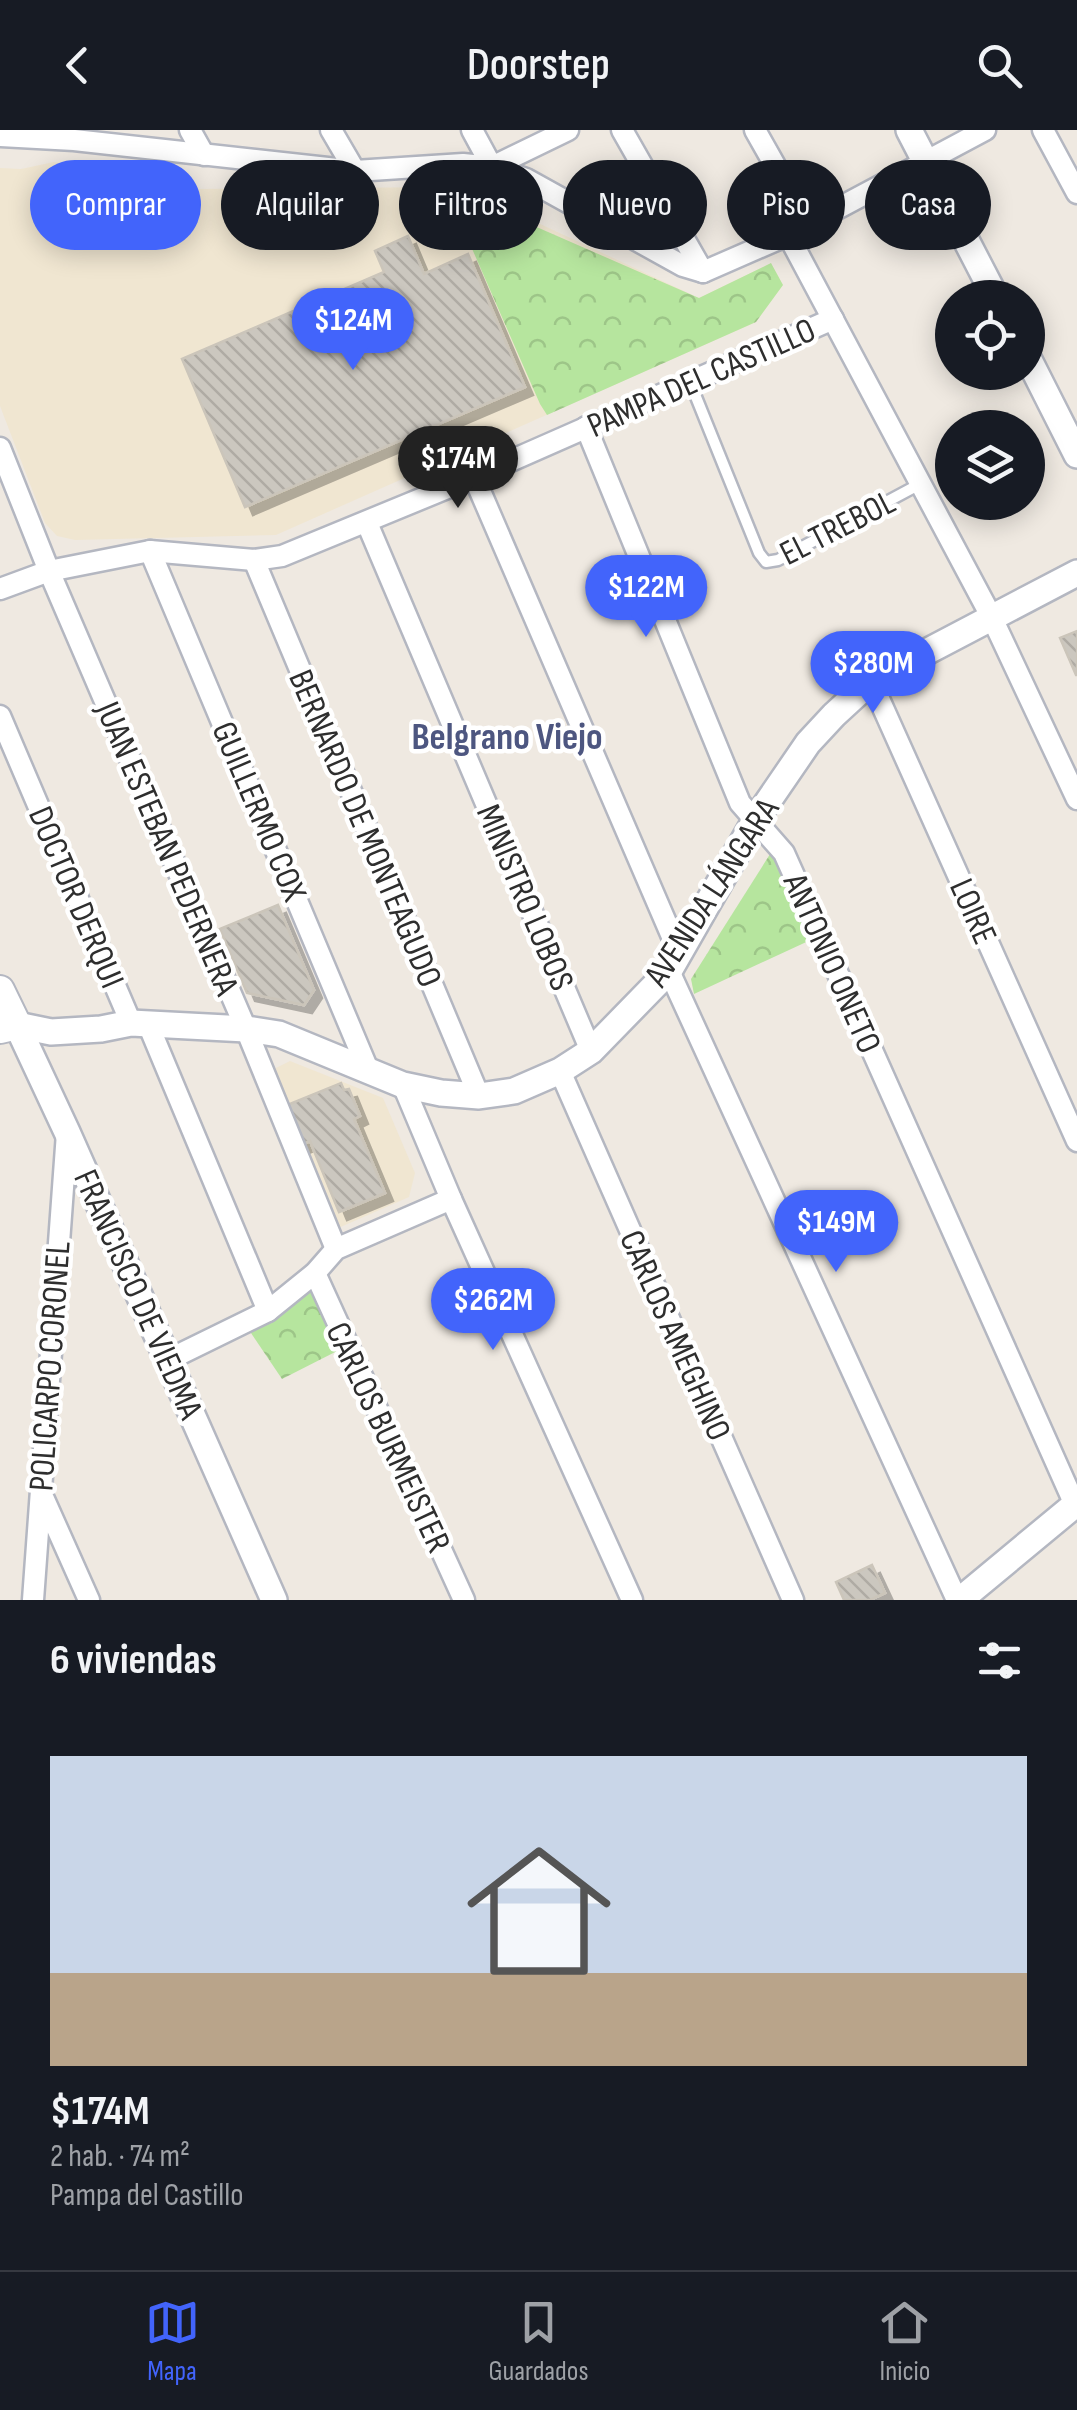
<!DOCTYPE html>
<html lang="es">
<head>
<meta charset="utf-8">
<style>
	:root { --surface:#171b24; --page:#242831; --text:#f1f3f6; --muted:#9ea1a6; --line:#363941; --accent:#4264fb }
	body { margin:0; font-family:"Sofia Sans Condensed",sans-serif; background:var(--page); color:var(--text); height:100vh; display:flex; flex-direction:column; font-size:38px; white-space:nowrap }
	* { box-sizing:border-box; margin:0 }
	p { font-size:32px; color:var(--muted) }
	.icon { flex:none; width:55px; height:55px; fill:none; stroke:currentColor; stroke-width:2; stroke-linecap:round; stroke-linejoin:round }
	.map { position:relative; height:1470px; overflow:hidden }
	.sheet { display:flex; flex-direction:column; background:var(--surface); flex:1 }
	.sheet>* { flex:none }
	.hud { position:absolute; left:30px; top:30px; width:1018px; height:90px; display:flex; gap:20px }
	.controls { position:absolute; left:935px; top:150px; display:grid; gap:20px }
	.controls a { display:grid; place-items:center; width:110px; height:110px; border-radius:50%; background:var(--surface); box-shadow:0 5px 25px #0003; font-size:50px }
	.price { position:absolute; translate:-50% -85px; padding:0 22px; border-radius:35px; background:var(--accent); color:#fff; font-size:32px; line-height:65px; filter:drop-shadow(0 2px 5px #0008) }
	.price::after { content:''; position:absolute; left:50%; top:60px; width:30px; height:22px; margin-left:-15px; background:inherit; clip-path:polygon(0 0,100% 0,50% 100%) }
	.price.on { background:#222; color:#fff }
	ul { padding:0; list-style:none }
	li { display:grid; align-content:center; gap:20px; height:530px; padding:0 50px }
	li+li { border-top:2px solid var(--line) }
	li span { display:grid; place-items:center; height:310px; border-radius:0px; color:#555 }
	li>.icon { margin-inline-start:auto }
	span .icon { width:180px; height:180px; fill:#fffc; stroke-width:1 }
	li b { font-size:42px }
	h2 { display:flex; justify-content:space-between; align-items:center; height:120px; padding:0 50px; font-size:42px }
	.chip { padding:0 35px; border-radius:45px; background:var(--surface); box-shadow:0 5px 25px #0003; font-size:35px; line-height:90px }
	.chip.on { background:var(--accent); color:#fff }
	header { display:flex; justify-content:space-between; align-items:center; height:130px; padding:0 50px; background:var(--surface); font-size:45px; font-weight:600 }
	.dock { display:flex; justify-content:space-around; align-items:center; height:140px; border-top:2px solid var(--line); background:var(--surface); font-size:28px; color:var(--muted) }
	.dock a { display:grid; justify-items:center; gap:5px }
	.dock .on { color:var(--accent) }
	.map>svg:first-child { display:block }
	.education { fill:#f0e6d1 }
	.park { fill:url(#park-crowns) }
	.building { fill:url(#building-back-hatch); stroke:#cbc5ba; stroke-width:2.5; filter:url(#shadow) }
	.lines { fill:none; stroke-linecap:round; stroke-linejoin:round }
	.service-casing { stroke:#b4b7c1; stroke-width:15 }
	.minor-casing { stroke:#b4b7c1; stroke-width:25 }
	.tertiary-casing { stroke:#b4b7c1; stroke-width:30 }
	.secondary-casing { stroke:#b4b7c1; stroke-width:32 }
	.service { stroke:#fff; stroke-width:10 }
	.minor { stroke:#fff; stroke-width:20 }
	.tertiary { stroke:#fff; stroke-width:25 }
	.secondary { stroke:#fff; stroke-width:28 }
	.labels { text-anchor:middle; stroke-width:9; stroke-linejoin:round; paint-order:stroke }
	.street-label { font-size:35px; fill:#2e2e2e; stroke:#fff }
	.neighbourhood-label { font-size:38px; font-weight:bold; fill:#4d5680; stroke:#fff }
</style>
</head>
<body>
<header><svg class="icon" aria-label="back" viewBox="0 0 24 24"><path d="M15 5l-7 7 7 7"/></svg>Doorstep<svg class="icon" aria-label="search" viewBox="0 0 24 24"><circle cx="10" cy="10" r="6"/><path d="M15 15l6 6"/></svg></header>
<div class="map">
<svg width="1077" height="1470" viewBox="0 0 1077 1470">
	<defs>
		<pattern id="park-crowns" width="20" height="18" patternUnits="userSpaceOnUse" patternTransform="scale(2.5)"><rect width="20" height="18" fill="#b6e59e"/><path d="M2 6a3 3 0 1 1 6 0M12 15a3 3 0 1 1 6 0" fill="none" stroke="#9dc588"/></pattern>
		<pattern id="building-back-hatch" width="6" height="6" patternUnits="userSpaceOnUse" patternTransform="scale(2.5)"><rect width="6" height="6" fill="#cbc7bf"/><path d="M-1 5l2 2M0 0l6 6M5-1l2 2" fill="none" stroke="#afaba4"/></pattern>
		<filter id="shadow"><feDropShadow dx="8" dy="8" stdDeviation="0" flood-color="#0004"/></filter>
	</defs>
	<rect width="100%" height="100%" fill="#efe9e1"/>
	<g class="education">
		<path d="M 54,32 L 194,59 L 461,57 L 699,168 L 771,133 L 783,155 L 756,192 L 276,405 L 75,410 L 57,406 L 45,393 L 0,276 L 0,38 L 21,39 Z"/>
		<path d="M 290,931 L 383,968 L 415,1043 L 409,1067 L 336,1099 L 270,941 Z"/>
	</g>
	<g class="park">
		<path d="M 445,57 L 699,168 L 771,133 L 783,155 L 756,192 L 547,285 L 540,274 Z"/>
		<path d="M 772,721 L 815,808 L 694,864 L 691,849 Z"/>
		<path d="M 316,1157 L 345,1217 L 282,1249 L 249,1200 Z"/>
	</g>
	<g class="building">
		<path d="M 408,106 L 424,144 L 468,124 L 525,257 L 245,377 L 182,229 L 384,142 L 375,121 Z"/>
		<path d="M 1077,501 L 1077,545 L 1076,545 L 1060,508 Z"/>
		<path d="M 278,775 L 314,860 L 304,875 L 247,863 L 220,799 Z"/>
		<path d="M 341,953 L 344,960 L 349,959 L 360,986 L 354,989 L 385,1063 L 339,1082 L 310,1011 L 301,1015 L 285,976 Z"/>
		<path d="M 872,1435 L 885,1463 L 870,1470 L 844,1470 L 836,1452 Z"/>
	</g>
	<g class="lines">
		<defs>
			<path id="service" d="M 690,252 L 759,423 L 766,432 L 778,430 L 920,354"/>
			<g id="minor">
				<path d="M 190,0 L 204,25"/>
				<path d="M 331,0 L 355,41"/>
				<path d="M 472,0 L 492,37 L 568,0"/>
				<path d="M 622,0 L 703,142"/>
				<path d="M 755,0 L 808,94"/>
				<path d="M 1043,0 L 1077,63"/>
				<path d="M 0,6 L 74,10 L 355,41 L 463,34 L 492,37 L 526,49 L 683,136 L 703,142 L 788,105 L 985,0"/>
				<path d="M 788,105 L 992,488 L 1077,669"/>
				<path d="M 586,297 L 740,673 L 784,723 L 1075,1375"/>
				<path d="M 0,318 L 49,441 L 246,899 L 336,1119"/>
				<path d="M 474,347 L 680,825"/>
				<path d="M 367,393 L 591,921"/>
				<path d="M 150,421 L 369,942"/>
				<path d="M 254,430 L 479,966"/>
				<path d="M 0,459 L 49,441 L 150,421 L 254,430 L 282,426 L 474,347 L 833,189"/>
				<path d="M 871,551 L 1077,1011"/>
				<path d="M 0,586 L 131,893"/>
				<path d="M 669,841 L 957,1470"/>
				<path d="M 148,894 L 268,1181"/>
				<path d="M 560,941 L 793,1470"/>
				<path d="M 403,955 L 451,1069 L 632,1470"/>
				<path d="M 315,1143 L 464,1470"/>
				<path d="M 168,1230 L 268,1181 L 315,1143 L 336,1119 L 451,1069"/>
				<path d="M 43,1367 L 89,1470"/>
				<path d="M 33,1470 L 67,1003"/>
			</g>
			<g id="tertiary">
				<path d="M 909,0 L 996,168"/>
				<path d="M 1028,228 L 1077,325"/>
				<path d="M 17,895 L 51,902 L 101,899 L 131,893 L 246,899 L 279,904 L 403,955 L 441,963 L 479,966 L 514,961 L 560,941 L 591,921 L 669,841 L 756,689 L 808,613 L 834,585 L 871,551 L 1077,443"/>
				<path d="M 17,895 L 67,1002 L 274,1470"/>
				<path d="M 960,1470 L 1077,1373"/>
			</g>
			<path id="secondary" d="M 0,860 L 17,895 L 0,899"/>
		</defs>
		<use href="#service" class="service-casing"/>
		<use href="#minor" class="minor-casing"/>
		<use href="#tertiary" class="tertiary-casing"/>
		<use href="#secondary" class="secondary-casing"/>
		<use href="#service" class="service"/>
		<use href="#minor" class="minor"/>
		<use href="#tertiary" class="tertiary"/>
		<use href="#secondary" class="secondary"/>
	</g>
	<g class="labels">
		<g class="street-label">
			<text transform="translate(701 247) rotate(-24)" y="12">PAMPA DEL CASTILLO</text>
			<text transform="translate(837 397) rotate(-27)" y="12">EL TREBOL</text>
			<text transform="translate(260 681) rotate(67)" y="12">GUILLERMO COX</text>
			<text transform="translate(366 698) rotate(67)" y="12">BERNARDO DE MONTEAGUDO</text>
			<text transform="translate(168 718) rotate(67)" y="12">JUAN ESTEBAN PEDERNERA</text>
			<text transform="translate(711 762) rotate(-57)" y="12">AVENIDA LÁNGARA</text>
			<text transform="translate(77 767) rotate(67)" y="12">DOCTOR DERQUI</text>
			<text transform="translate(526 767) rotate(67)" y="12">MINISTRO LOBOS</text>
			<text transform="translate(974 781) rotate(66)" y="12">LOIRE</text>
			<text transform="translate(833 833) rotate(66)" y="12">ANTONIO ONETO</text>
			<text transform="translate(139 1164) rotate(66)" y="12">FRANCISCO DE VIEDMA</text>
			<text transform="translate(676 1205) rotate(66)" y="12">CARLOS AMEGHINO</text>
			<text transform="translate(49 1236) rotate(-86)" y="12">POLICARPO CORONEL</text>
			<text transform="translate(389 1307) rotate(65)" y="12">CARLOS BURMEISTER</text>
		</g>
		<g class="neighbourhood-label">
			<text x="507" y="619">Belgrano Viejo</text>
		</g>
	</g>
</svg>
<div class="controls">
<a><svg class="icon" aria-label="locate" viewBox="0 0 24 24"><circle cx="12" cy="12" r="6"/><path d="M12 2v4M12 18v4M2 12h4M18 12h4"/></svg></a>
<a><svg class="icon" aria-label="layers" viewBox="0 0 24 24"><path d="M12 4l9 5-9 5-9-5zM3 14l9 5 9-5"/></svg></a>
</div>
<b class="price" style="left:353px;top:243px">$124M</b>
<b class="price on" style="left:458px;top:381px">$174M</b>
<b class="price" style="left:646px;top:510px">$122M</b>
<b class="price" style="left:873px;top:586px">$280M</b>
<b class="price" style="left:836px;top:1145px">$149M</b>
<b class="price" style="left:493px;top:1223px">$262M</b>
<div class="hud">
<a class="chip on">Comprar</a>
<a class="chip">Alquilar</a>
<a class="chip">Filtros</a>
<a class="chip">Nuevo</a>
<a class="chip">Piso</a>
<a class="chip">Casa</a>
</div>
</div>
<section class="sheet">
<h2>6 viviendas<svg class="icon" aria-label="filters" viewBox="0 0 24 24"><path d="M4 7h16M4 17h16"/><circle cx="9" cy="7" r="2"/><circle cx="15" cy="17" r="2"/></svg></h2>
<ul>
<li><span style="background:linear-gradient(#c9d6e8 70%,#b9a48a 0)"><svg class="icon" aria-label="home" viewBox="0 0 24 24"><path d="M3 11l9-7 9 7M6 9v11h12V9"/></svg></span><div><b>$174M</b><p>2 hab. · 74 m²</p><p>Pampa del Castillo</p></div></li>
</ul>
</section>
<nav class="dock">
<a class="on"><svg class="icon" aria-label="map" viewBox="0 0 24 24"><path d="M3 6l6-2 6 2 6-2v14l-6 2-6-2-6 2zM9 4v14M15 6v14"/></svg>Mapa</a>
<a><svg class="icon" aria-label="saved" viewBox="0 0 24 24"><path d="M7 4h10v16l-5-4-5 4z"/></svg>Guardados</a>
<a><svg class="icon" aria-label="home" viewBox="0 0 24 24"><path d="M3 11l9-7 9 7M6 9v11h12V9"/></svg>Inicio</a>
</nav>
</body>
</html>
